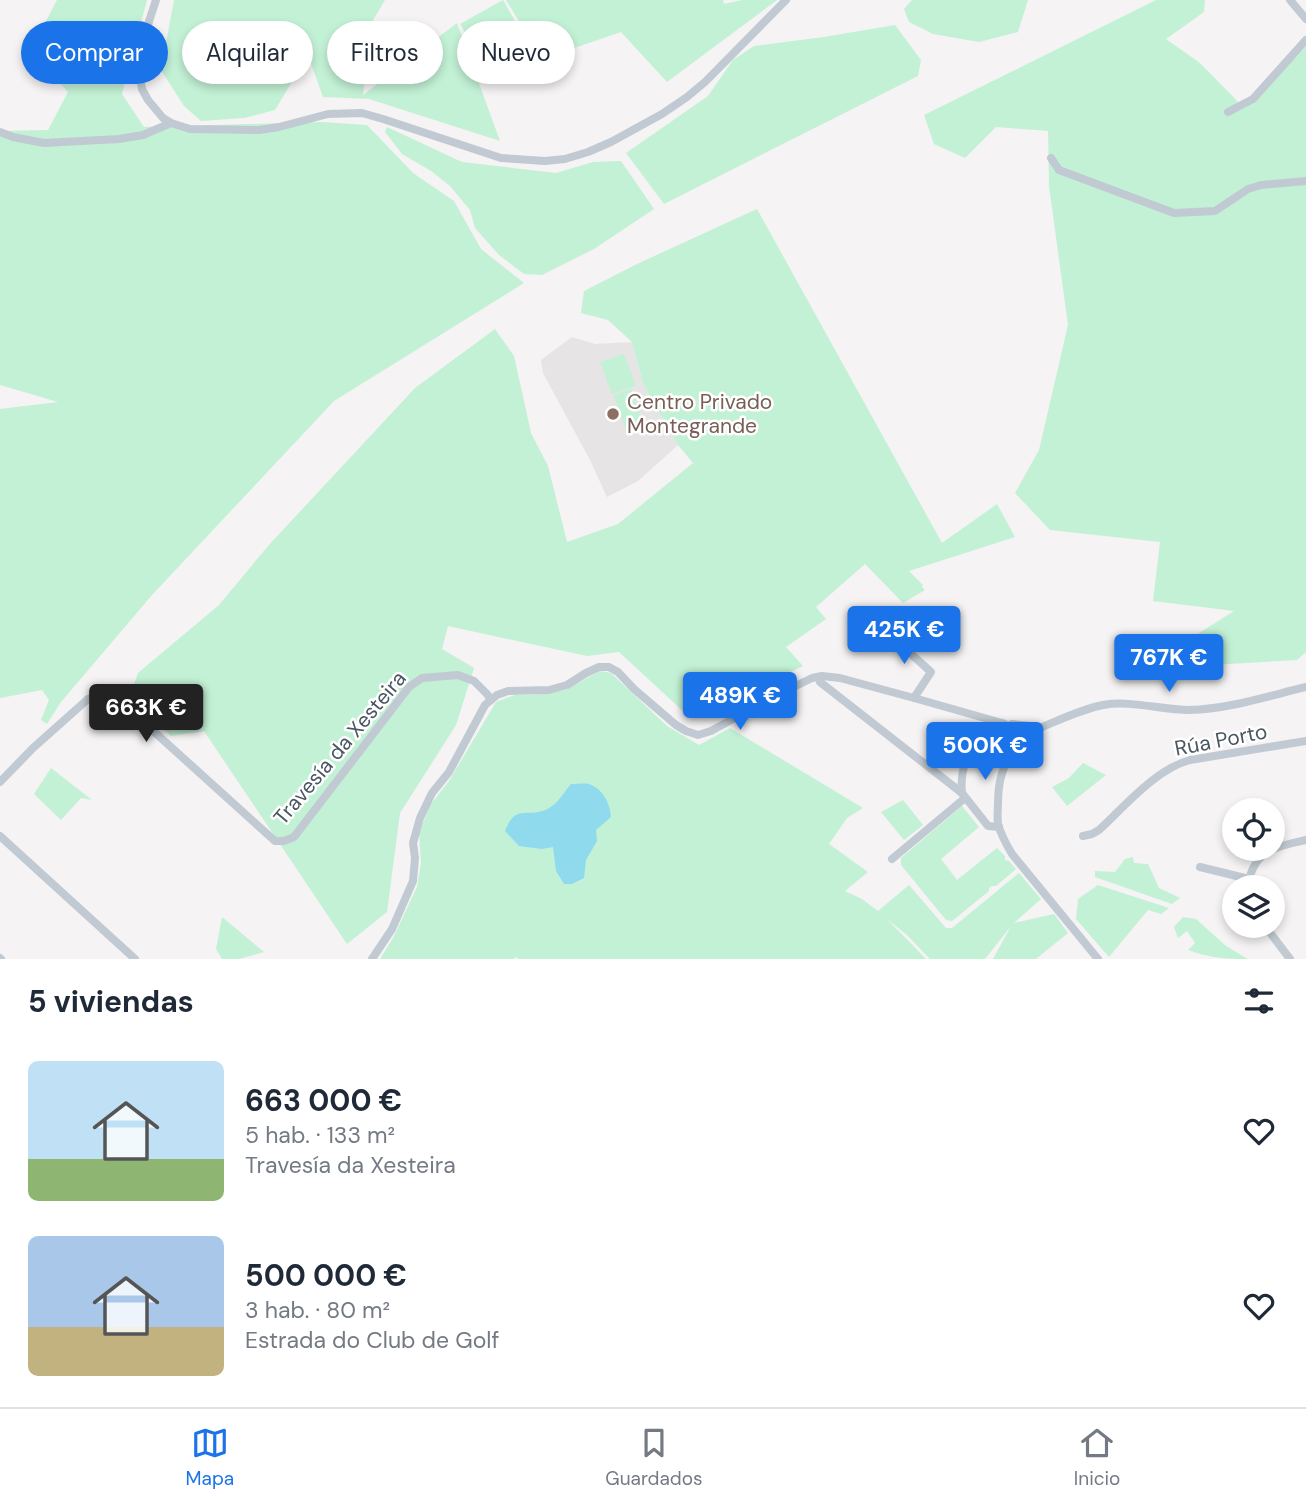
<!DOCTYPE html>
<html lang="es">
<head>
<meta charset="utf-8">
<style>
	:root { --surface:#fff; --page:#f6f6f7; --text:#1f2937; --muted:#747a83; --line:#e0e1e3; --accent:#1a73e8 }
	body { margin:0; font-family:"DM Sans",sans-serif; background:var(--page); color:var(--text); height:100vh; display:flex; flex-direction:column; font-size:26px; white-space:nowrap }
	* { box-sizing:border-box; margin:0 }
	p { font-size:23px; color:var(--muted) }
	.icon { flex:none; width:38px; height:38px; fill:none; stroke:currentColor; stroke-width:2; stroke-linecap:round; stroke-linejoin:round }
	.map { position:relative; height:959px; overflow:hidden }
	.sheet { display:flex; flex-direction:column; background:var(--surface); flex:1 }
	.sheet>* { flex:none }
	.top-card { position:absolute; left:21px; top:21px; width:700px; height:63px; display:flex; gap:14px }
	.buttons { position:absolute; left:1222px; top:798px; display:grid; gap:14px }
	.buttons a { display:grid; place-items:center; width:63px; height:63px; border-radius:50%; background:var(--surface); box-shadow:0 4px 10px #0003; font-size:35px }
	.price { position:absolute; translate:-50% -60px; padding:0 16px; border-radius:7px; background:var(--accent); color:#fff; font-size:23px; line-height:46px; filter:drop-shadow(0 2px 4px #0008) }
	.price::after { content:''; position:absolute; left:50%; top:42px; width:21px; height:16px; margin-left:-10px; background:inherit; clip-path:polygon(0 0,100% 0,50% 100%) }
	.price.current { background:#222; color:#fff }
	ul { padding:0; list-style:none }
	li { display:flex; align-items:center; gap:21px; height:175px; padding:0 28px }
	li span { display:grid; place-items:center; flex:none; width:196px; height:140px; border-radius:10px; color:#555 }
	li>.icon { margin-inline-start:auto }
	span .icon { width:84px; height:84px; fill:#fffc; stroke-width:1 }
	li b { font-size:30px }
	h2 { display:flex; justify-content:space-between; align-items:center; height:84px; padding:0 28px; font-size:30px }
	.tag { padding:0 24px; border-radius:32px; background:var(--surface); box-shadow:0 4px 10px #0003; font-size:24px; line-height:63px }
	.tag.current { background:var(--accent); color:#fff }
	.tabs { display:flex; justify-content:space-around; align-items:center; height:98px; border-top:2px solid var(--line); background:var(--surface); font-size:19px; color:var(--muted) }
	.tabs a { display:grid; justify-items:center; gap:4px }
	.tabs .current { color:var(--accent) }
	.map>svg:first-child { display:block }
	.education { fill:#e6e4e5 }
	.green { fill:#c3f1d5 }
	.water { fill:#90daee }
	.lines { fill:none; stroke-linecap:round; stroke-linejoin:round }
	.minor { stroke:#c1cad2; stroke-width:8 }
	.education-dot { fill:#8d6e63; stroke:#fff; stroke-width:2.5 }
	.labels { text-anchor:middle; stroke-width:5; stroke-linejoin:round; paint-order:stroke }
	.education-label { font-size:21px; fill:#785e54; stroke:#fff; text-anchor:start }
	.street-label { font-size:21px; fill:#4a5661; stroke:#fff }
</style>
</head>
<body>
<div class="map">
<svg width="1306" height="959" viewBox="0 0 1306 959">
	<rect width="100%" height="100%" fill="#f5f3f3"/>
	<path class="education" d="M 572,337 L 595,344 L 632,342 L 643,384 L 678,445 L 638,481 L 607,497 L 590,460 L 543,373 L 541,360 Z"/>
	<g class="green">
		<path d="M 57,0 L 147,0 L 122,94 L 144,127 L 322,122 L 367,125 L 413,173 L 454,201 L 481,249 L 524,283 L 334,401 L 152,595 L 61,702 L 47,724 L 41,720 L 49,700 L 42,690 L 0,698 L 0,409 L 58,402 L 0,385 L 0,131 L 48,130 L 68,92 L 45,68 L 45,23 Z"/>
		<path d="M 174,0 L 385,0 L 372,22 L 363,95 L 457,23 L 500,141 L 369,99 L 323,97 L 308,55 L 275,110 L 244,118 L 201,121 L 184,106 L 161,70 Z"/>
		<path d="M 503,0 L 537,60 L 494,84 L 460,24 Z"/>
		<path d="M 506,0 L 723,0 L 724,4 L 742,0 L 777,0 L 667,82 L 621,32 L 542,59 Z"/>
		<path d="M 912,0 L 1028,0 L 1018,32 L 979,42 L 933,34 L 909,22 L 904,9 Z"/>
		<path d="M 1156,0 L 1205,0 L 1204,12 L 1166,39 L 1200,63 L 1244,108 L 1306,47 L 1306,652 L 1297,660 L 1142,669 L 1234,611 L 1153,601 L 1160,542 L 1050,530 L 1015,493 L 1039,450 L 1068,325 L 1049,186 L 1048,131 L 996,127 L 965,158 L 934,144 L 924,115 Z"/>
		<path d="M 895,25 L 921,60 L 918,76 L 664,204 L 626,153 L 708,96 L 733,60 L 754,46 L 824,37 Z"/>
		<path d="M 387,127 L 462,162 L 556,173 L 593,162 L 621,161 L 654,209 L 594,249 L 542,275 L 524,274 L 499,255 L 475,228 L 470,210 L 450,186 L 431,171 L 402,154 L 385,132 Z"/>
		<path d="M 757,209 L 942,543 L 997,504 L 1015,537 L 909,571 L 923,585 L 922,587 L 925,590 L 903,603 L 865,564 L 816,607 L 826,619 L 786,647 L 803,666 L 739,697 L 723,713 L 685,713 L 619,652 L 587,656 L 448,626 L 442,649 L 474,668 L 456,725 L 400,813 L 387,912 L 347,944 L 204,731 L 171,736 L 130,696 L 138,673 L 219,605 L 268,546 L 415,388 L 495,329 L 514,356 L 531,433 L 548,466 L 567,542 L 618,524 L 693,463 L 678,445 L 643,384 L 632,342 L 608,320 L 581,313 L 584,291 L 637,264 Z"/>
		<path d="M 624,354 L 636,386 L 612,394 L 600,362 Z"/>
		<path d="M 631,389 L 643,424 L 626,430 L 614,395 Z"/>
		<path d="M 600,671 L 611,673 L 667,726 L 699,745 L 730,728 L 863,808 L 847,818 L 829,844 L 868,872 L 845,891 L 862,899 L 878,911 L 909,885 L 946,928 L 952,928 L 1019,873 L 1041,899 L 1014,923 L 1054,914 L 1068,933 L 1036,959 L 993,959 L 1011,926 L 985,959 L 930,959 L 907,935 L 887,919 L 926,959 L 519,959 L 515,957 L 514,959 L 380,959 L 393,938 L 417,887 L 421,863 L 419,832 L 431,804 L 449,781 L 496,702 L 515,695 L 533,695 L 565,690 Z"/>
		<path d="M 1083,763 L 1106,775 L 1067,806 L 1052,787 L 1069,778 Z"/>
		<path d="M 51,768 L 92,800 L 81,798 L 61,820 L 34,794 Z"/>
		<path d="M 903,800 L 923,825 L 904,840 L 881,812 Z"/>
		<path d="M 962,806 L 979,827 L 941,859 L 957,880 L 997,848 L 1005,856 L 1005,860 L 1009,861 L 1016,869 L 996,886 L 992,886 L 989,888 L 989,891 L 952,921 L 946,920 L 901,865 L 901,858 Z"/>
		<path d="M 1133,857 L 1134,863 L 1148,864 L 1159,888 L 1180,898 L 1172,904 L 1095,877 L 1095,871 L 1115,872 L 1125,859 Z"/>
		<path d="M 1098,885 L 1169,908 L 1161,914 L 1148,910 L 1109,957 L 1076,919 L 1078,899 Z"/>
		<path d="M 222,917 L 264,952 L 239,959 L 222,959 L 216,949 Z"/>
		<path d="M 1183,917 L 1196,919 L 1226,946 L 1248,959 C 1224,959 1210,958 1188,950 L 1195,943 L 1187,931 L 1178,938 L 1174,927 Z"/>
	</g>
	<path class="water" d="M 571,784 C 576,784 584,783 589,784 C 603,789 610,803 611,817 L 596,830 L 597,841 L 586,860 L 584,878 L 572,884 L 564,884 L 556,871 L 553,847 L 542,849 L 519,846 L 505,831 C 517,800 530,822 552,806 C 559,801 565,791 571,784 Z"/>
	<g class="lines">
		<g class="minor">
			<path d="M 156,0 L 139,52 L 138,64 L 140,77 L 142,89 L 148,100 L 163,118 L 171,123 L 190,129 L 259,130 L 279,127 L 328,114 L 362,113 L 383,119 L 501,158 L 545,161 L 565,159 L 588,152 L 611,142 L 662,114 L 687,97 L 705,82 L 786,0"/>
			<path d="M 1290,0 L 1306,19"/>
			<path d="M 1228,112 L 1253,99 L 1306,40"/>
			<path d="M 0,132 L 13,137 L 44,143 L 119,139 L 143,135 L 171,123"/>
			<path d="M 1051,158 L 1059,170 L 1174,213 L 1215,211 L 1248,189 L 1261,185 L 1306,181"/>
			<path d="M 888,633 L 931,672 L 914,698"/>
			<path d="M 818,677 L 820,682 L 962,793 L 988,826 L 999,827"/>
			<path d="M 1012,724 L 1041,727"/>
			<path d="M 1034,733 C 1008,747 998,774 998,802 C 998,809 997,817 998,824 C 1001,835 1006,844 1012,854 L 1098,959"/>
			<path d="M 0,782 L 33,748 L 88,699 C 102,692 107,694 120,701 L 275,841 L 284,841 L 294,837 L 409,687 L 422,678 L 458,675 L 474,681 L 487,694 L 491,700"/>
			<path d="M 962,793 C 960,775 965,751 980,740 C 988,734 998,732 1002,723"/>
			<path d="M 0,836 L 135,959"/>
			<path d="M 1083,836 L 1092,834 L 1099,830 C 1125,806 1156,769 1190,760 L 1306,741"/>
			<path d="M 892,859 L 965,798"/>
			<path d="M 1200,867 L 1249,879"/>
			<path d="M 1248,887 C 1252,851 1275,847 1306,840"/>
			<path d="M 1265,926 L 1290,959"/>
			<path d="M 0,958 L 1,959"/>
			<path d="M 372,959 L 392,929 L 413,881 L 415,858 L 413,843 L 420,818 L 432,793 L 449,772 L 485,705 L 497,695 L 508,691 L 549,690 L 567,685 L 586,673 L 599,667 L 609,667 L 618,672 L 634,689 L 676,725 L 686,731 L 698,735 L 711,731 L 775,696 L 812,678 L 822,676 L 840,678 L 914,698 L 1002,723 L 1027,733 C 1052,724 1077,710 1103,705 C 1131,700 1161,710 1189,710 C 1229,709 1268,696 1306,687"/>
		</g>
	</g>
	<circle class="education-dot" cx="613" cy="414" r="7"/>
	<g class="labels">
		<g class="education-label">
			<text x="627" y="409">Centro Privado<tspan x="627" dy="24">Montegrande</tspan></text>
		</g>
		<g class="street-label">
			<text transform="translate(1221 740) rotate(-11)" y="7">Rúa Porto</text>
			<text transform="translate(340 748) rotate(-50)" y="7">Travesía da Xesteira</text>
		</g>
	</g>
</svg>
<div class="buttons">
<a><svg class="icon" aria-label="locate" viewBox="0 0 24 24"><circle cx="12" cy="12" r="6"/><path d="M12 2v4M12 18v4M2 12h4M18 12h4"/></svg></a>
<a><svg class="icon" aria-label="layers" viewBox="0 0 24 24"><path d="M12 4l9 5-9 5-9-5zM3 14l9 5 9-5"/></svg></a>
</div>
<b class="price" style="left:904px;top:666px">425K €</b>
<b class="price" style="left:1169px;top:694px">767K €</b>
<b class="price" style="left:740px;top:732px">489K €</b>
<b class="price current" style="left:146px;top:744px">663K €</b>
<b class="price" style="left:985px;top:782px">500K €</b>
<div class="top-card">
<a class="tag current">Comprar</a>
<a class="tag">Alquilar</a>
<a class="tag">Filtros</a>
<a class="tag">Nuevo</a>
</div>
</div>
<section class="sheet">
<h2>5 viviendas<svg class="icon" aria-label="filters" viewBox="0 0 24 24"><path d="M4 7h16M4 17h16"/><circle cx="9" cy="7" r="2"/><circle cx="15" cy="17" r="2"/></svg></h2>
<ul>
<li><span style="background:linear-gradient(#bfe0f5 70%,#8fb573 0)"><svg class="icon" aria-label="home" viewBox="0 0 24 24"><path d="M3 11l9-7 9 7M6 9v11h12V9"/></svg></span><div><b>663 000 €</b><p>5 hab. · 133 m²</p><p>Travesía da Xesteira</p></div><svg class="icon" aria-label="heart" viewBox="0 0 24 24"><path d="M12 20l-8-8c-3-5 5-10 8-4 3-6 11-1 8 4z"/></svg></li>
<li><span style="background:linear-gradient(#a9c7e8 65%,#c2b280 0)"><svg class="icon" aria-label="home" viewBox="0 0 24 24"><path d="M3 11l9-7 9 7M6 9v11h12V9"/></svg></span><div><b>500 000 €</b><p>3 hab. · 80 m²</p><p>Estrada do Club de Golf</p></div><svg class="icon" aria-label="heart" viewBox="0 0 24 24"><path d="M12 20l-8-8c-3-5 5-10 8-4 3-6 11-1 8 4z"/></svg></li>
</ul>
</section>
<nav class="tabs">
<a class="current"><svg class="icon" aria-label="map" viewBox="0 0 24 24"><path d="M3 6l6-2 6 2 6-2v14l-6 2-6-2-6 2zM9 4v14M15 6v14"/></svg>Mapa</a>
<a><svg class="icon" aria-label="saved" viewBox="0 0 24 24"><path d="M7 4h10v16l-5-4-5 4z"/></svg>Guardados</a>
<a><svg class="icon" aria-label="home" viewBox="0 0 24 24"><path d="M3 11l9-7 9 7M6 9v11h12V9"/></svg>Inicio</a>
</nav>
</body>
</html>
